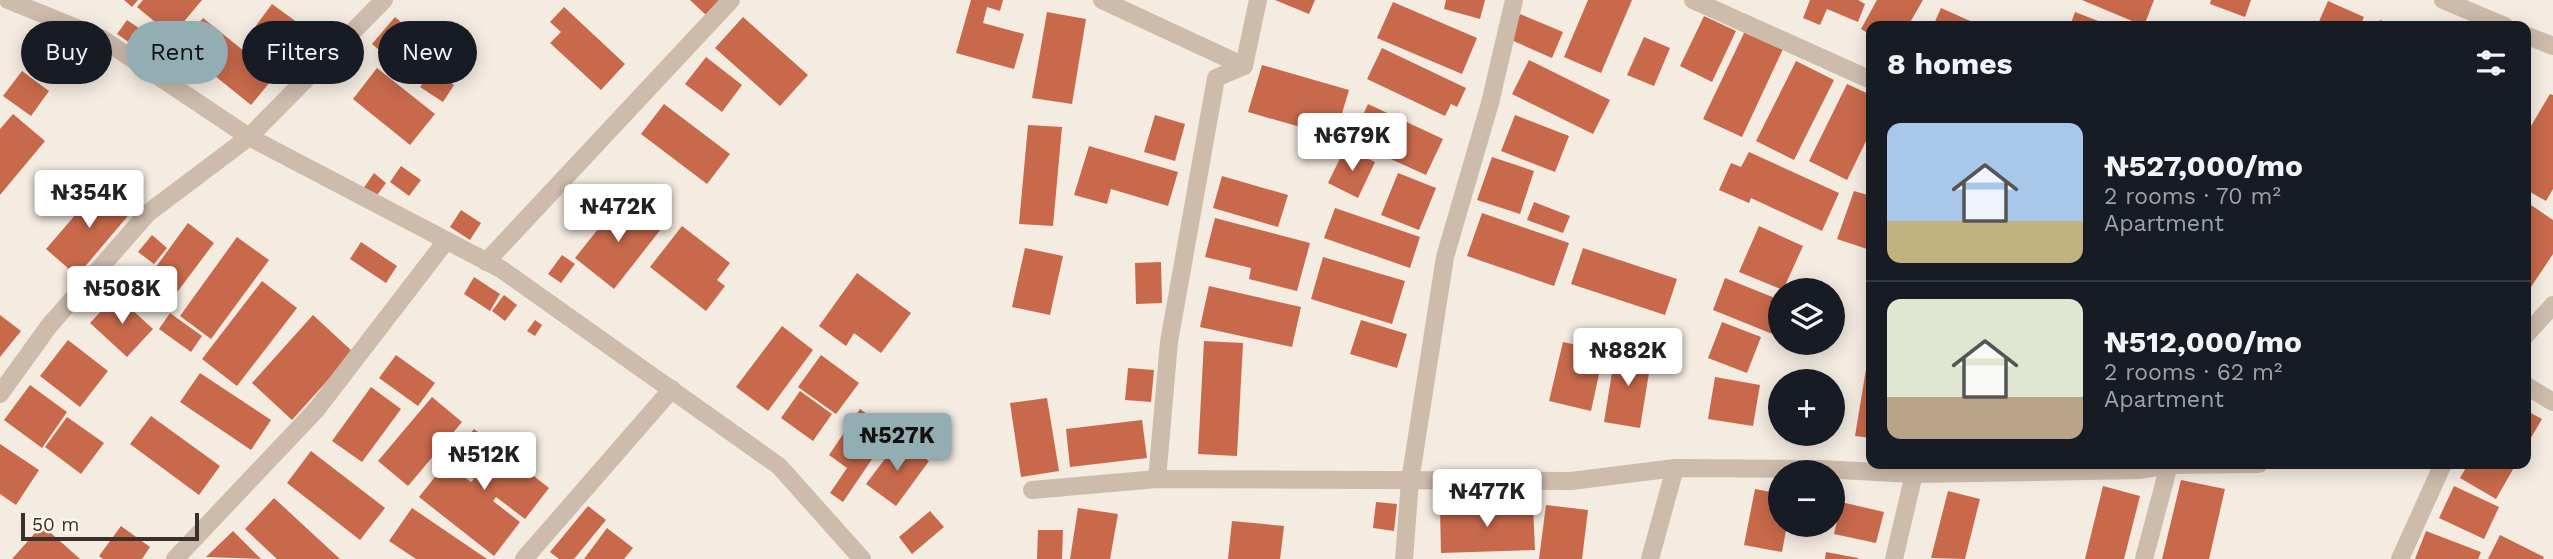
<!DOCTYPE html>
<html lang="en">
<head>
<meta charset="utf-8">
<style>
	:root { --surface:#171b24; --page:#20242c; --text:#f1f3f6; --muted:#9ea1a6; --line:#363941; --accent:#92aeb2 }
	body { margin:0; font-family:"Work Sans",sans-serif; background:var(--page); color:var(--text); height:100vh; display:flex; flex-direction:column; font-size:26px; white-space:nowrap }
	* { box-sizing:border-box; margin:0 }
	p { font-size:23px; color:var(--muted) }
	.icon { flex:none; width:38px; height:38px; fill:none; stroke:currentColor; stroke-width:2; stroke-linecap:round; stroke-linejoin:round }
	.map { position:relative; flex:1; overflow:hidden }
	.side { position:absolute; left:1866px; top:21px; width:665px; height:448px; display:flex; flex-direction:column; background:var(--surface); border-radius:14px; box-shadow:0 4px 18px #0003 }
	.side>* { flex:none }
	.guide { position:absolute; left:21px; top:21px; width:665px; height:63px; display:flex; gap:14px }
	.fabs { position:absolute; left:1768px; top:278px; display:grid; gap:14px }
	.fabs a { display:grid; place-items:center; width:77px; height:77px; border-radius:50%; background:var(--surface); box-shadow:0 4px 18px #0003; font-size:35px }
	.scale { position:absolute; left:21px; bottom:18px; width:178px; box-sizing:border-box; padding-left:7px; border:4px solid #3b302b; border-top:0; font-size:19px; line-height:24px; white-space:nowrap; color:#3b302b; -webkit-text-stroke:5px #fbf5ee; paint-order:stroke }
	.price { position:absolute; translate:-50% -60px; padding:0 16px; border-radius:7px; background:#fff; color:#222; font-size:23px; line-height:46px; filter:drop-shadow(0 2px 4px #0008) }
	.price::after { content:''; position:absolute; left:50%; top:42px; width:21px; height:16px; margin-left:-10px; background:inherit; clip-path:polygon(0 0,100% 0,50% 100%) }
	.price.active { background:var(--accent); color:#111 }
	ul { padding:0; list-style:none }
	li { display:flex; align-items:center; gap:21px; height:175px; padding:0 21px }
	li+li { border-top:2px solid var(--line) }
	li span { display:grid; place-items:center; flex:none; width:196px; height:140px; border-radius:14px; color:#555 }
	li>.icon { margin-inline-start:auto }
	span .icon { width:84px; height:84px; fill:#fffc; stroke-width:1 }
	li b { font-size:30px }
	h2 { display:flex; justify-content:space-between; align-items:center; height:84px; padding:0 21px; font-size:30px }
	.pill { padding:0 24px; border-radius:32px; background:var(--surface); box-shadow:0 4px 18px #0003; font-size:24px; line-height:63px }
	.pill.active { background:var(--accent); color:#111 }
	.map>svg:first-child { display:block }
	.building { fill:#c8694b }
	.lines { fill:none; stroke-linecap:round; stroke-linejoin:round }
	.minor { stroke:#cdbbac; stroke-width:18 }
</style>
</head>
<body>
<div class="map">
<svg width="2553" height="559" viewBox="0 0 2553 559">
	<rect width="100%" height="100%" fill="#f4ebe1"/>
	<g class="building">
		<path d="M 124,0 L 138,0 L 132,7 Z"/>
		<path d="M 143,0 L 202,0 L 172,36 L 137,7 Z"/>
		<path d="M 690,0 L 722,0 L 707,16 Z"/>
		<path d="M 971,0 L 1003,0 L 1000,11 L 987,7 L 983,23 L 1024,34 L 1014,69 L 956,53 Z"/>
		<path d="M 1275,0 L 1315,0 L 1309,14 Z"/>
		<path d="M 1446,0 L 1485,0 L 1480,19 L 1444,9 Z"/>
		<path d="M 1588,0 L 1632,0 L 1601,73 L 1564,57 Z"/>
		<path d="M 1810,0 L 1858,0 L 1865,4 L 1858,22 L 1827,9 L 1820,25 L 1803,18 Z"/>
		<path d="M 1877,0 L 1923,0 L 1908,26 L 1871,26 L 1871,35 L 1861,29 Z"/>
		<path d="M 2082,0 L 2154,0 L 2144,26 Z"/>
		<path d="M 2211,0 L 2251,0 L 2245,17 L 2210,4 Z"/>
		<path d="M 2328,1 L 2364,17 L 2360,26 L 2317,26 Z"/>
		<path d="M 1393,2 L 1477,38 L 1462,74 L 1377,38 Z"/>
		<path d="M 272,4 L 316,36 L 293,67 L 249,35 Z"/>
		<path d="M 564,7 L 625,64 L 601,90 L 550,43 L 561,32 L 550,22 Z"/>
		<path d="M 1941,8 L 1977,24 L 1976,26 L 1933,26 Z"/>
		<path d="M 1047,12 L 1086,19 L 1072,104 L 1032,98 Z"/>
		<path d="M 2075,12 L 2111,26 L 2070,26 Z"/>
		<path d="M 1520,14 L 1563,32 L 1552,58 L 1509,39 Z"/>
		<path d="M 1704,16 L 1736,31 L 1712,82 L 1680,66 Z"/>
		<path d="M 395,17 L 441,56 L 419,83 L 372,44 Z"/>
		<path d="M 743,17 L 808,75 L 780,106 L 715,48 Z"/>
		<path d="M 203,18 L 275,76 L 251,105 L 179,47 Z"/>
		<path d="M 127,20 L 146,33 L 136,47 L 117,34 Z"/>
		<path d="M 2380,20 L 2394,26 L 2377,26 Z"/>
		<path d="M 1745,31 L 1783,49 L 1742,137 L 1703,119 Z"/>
		<path d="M 1644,37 L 1670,48 L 1654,86 L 1627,75 Z"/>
		<path d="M 1382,48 L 1466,88 L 1457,107 L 1451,104 L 1445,116 L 1367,79 Z"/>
		<path d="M 706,57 L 742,85 L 722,112 L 685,84 Z"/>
		<path d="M 1529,60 L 1610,100 L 1593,134 L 1512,94 Z"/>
		<path d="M 1796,61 L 1834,80 L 1794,160 L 1756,141 Z"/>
		<path d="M 1262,65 L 1349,90 L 1335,137 L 1248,112 Z"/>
		<path d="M 377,68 L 435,114 L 410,145 L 353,99 Z"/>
		<path d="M 432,70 L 454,85 L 443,102 L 420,87 Z"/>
		<path d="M 22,71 L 49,91 L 31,116 L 3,96 Z"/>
		<path d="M 1847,84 L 1871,95 L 1871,131 L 1847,180 L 1809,161 Z"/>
		<path d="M 2550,94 L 2553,95 L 2553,189 L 2546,201 L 2525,189 L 2525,136 Z"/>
		<path d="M 664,104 L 730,154 L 707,184 L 641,134 Z"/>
		<path d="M 1368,104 L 1443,139 L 1426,175 L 1351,141 Z"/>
		<path d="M 13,114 L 45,141 L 0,195 L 0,129 Z"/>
		<path d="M 1155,115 L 1185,124 L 1175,161 L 1144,152 Z"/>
		<path d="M 1515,115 L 1569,136 L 1555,172 L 1501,151 Z"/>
		<path d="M 1028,125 L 1062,127 L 1053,226 L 1019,224 Z"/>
		<path d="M 1089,146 L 1178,172 L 1168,206 L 1111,189 L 1107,204 L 1074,195 Z"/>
		<path d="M 1345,148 L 1375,162 L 1358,198 L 1328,183 Z"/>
		<path d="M 1749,152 L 1839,193 L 1822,231 L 1751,198 L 1749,203 L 1719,190 L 1731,163 L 1741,167 Z"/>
		<path d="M 1492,157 L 1534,171 L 1520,214 L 1477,200 Z"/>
		<path d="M 401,166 L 421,180 L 409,196 L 390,182 Z"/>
		<path d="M 374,173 L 386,183 L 375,198 L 363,189 Z"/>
		<path d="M 1398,173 L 1436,188 L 1419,230 L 1381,215 Z"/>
		<path d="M 1222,176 L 1288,195 L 1278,227 L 1213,208 Z"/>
		<path d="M 101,185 L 132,211 L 77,276 L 46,249 Z"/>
		<path d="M 1854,191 L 1871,196 L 1870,250 L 1837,239 Z"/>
		<path d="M 622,199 L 661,229 L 614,289 L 575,258 Z"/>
		<path d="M 1534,202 L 1570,216 L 1563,233 L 1527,220 Z"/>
		<path d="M 2531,205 L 2553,220 L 2553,254 L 2525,296 L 2525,213 Z"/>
		<path d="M 1335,208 L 1420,237 L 1410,268 L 1324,238 Z"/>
		<path d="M 461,210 L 481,223 L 470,240 L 450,227 Z"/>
		<path d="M 1482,213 L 1569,243 L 1554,286 L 1467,256 Z"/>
		<path d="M 1215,218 L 1310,243 L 1297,291 L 1249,279 L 1251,268 L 1205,257 Z"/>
		<path d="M 188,223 L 214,243 L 175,295 L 150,275 Z"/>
		<path d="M 682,226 L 730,263 L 717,280 L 725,286 L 706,311 L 650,267 Z"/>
		<path d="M 1759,226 L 1803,246 L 1783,290 L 1739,272 Z"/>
		<path d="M 152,235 L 167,248 L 154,264 L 138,252 Z"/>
		<path d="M 237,237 L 269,260 L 211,339 L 180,316 Z"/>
		<path d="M 361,242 L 397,266 L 386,283 L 350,259 Z"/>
		<path d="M 1025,248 L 1063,256 L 1050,315 L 1012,307 Z"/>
		<path d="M 1583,248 L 1677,279 L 1665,315 L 1571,284 Z"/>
		<path d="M 562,255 L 575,264 L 561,283 L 548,274 Z"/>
		<path d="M 1323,257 L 1405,281 L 1392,324 L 1311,299 Z"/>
		<path d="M 1161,262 L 1162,303 L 1136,304 L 1135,263 Z"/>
		<path d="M 857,273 L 911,313 L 881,353 L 854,333 L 846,346 L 819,326 Z"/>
		<path d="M 474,277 L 500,294 L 490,311 L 464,294 Z"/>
		<path d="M 1725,278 L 1780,300 L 1780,337 L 1713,310 Z"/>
		<path d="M 262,281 L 297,308 L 237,386 L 202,359 Z"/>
		<path d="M 1209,286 L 1301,307 L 1292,347 L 1200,327 Z"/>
		<path d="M 116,295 L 153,329 L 127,357 L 90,323 Z"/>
		<path d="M 504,295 L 517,305 L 505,321 L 492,311 Z"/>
		<path d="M 170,313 L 202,336 L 191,352 L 159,329 Z"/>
		<path d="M 0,315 L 21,331 L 0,357 Z"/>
		<path d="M 313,315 L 353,352 L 292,420 L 252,383 Z"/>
		<path d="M 535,320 L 542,325 L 535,336 L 527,331 Z"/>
		<path d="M 1361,320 L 1407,334 L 1397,368 L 1350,354 Z"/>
		<path d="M 1722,322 L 1761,337 L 1747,373 L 1708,358 Z"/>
		<path d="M 782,326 L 813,350 L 768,411 L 736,387 Z"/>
		<path d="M 68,340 L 108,371 L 80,407 L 40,376 Z"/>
		<path d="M 1204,341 L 1243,343 L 1237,456 L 1198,454 Z"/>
		<path d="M 1563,342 L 1604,351 L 1591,411 L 1549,401 Z"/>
		<path d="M 1616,348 L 1652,354 L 1640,428 L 1604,422 Z"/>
		<path d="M 1869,351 L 1871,351 L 1871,438 L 1855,436 Z"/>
		<path d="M 396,355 L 435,383 L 418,406 L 379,378 Z"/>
		<path d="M 821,355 L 859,383 L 836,414 L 798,387 Z"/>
		<path d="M 1128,368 L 1154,370 L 1151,402 L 1125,400 Z"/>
		<path d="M 200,373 L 271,420 L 251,450 L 180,402 Z"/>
		<path d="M 1715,377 L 1760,385 L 1753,426 L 1708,419 Z"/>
		<path d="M 30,385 L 67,412 L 42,448 L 4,420 Z"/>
		<path d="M 371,387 L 401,409 L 362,462 L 332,441 Z"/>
		<path d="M 800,391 L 832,414 L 813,441 L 781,418 Z"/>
		<path d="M 432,397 L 462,422 L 408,486 L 378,461 Z"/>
		<path d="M 1047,398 L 1059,471 L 1021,477 L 1010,403 Z"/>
		<path d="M 860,409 L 891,431 L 843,502 L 830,493 L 847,468 L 829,455 Z"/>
		<path d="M 2525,410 L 2542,419 L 2525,448 Z"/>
		<path d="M 151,416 L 220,466 L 199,495 L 130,444 Z"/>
		<path d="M 67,417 L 104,443 L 81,474 L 45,447 Z"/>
		<path d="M 1142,420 L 1147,458 L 1070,467 L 1066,429 Z"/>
		<path d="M 474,429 L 549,488 L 525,519 L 496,497 L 493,501 L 520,522 L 494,556 L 419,497 L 446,463 L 471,482 L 474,479 L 449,460 Z"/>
		<path d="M 899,440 L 929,461 L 896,506 L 866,484 Z"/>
		<path d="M 0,444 L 39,470 L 16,505 L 0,494 Z"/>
		<path d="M 311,451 L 385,508 L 360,540 L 287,483 Z"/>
		<path d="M 2468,464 L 2516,464 L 2496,499 L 2460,478 Z"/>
		<path d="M 2181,480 L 2225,489 L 2209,559 L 2162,559 Z"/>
		<path d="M 1779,481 L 1780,525 L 1787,525 L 1782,552 L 1744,545 L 1755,489 L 1776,493 Z"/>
		<path d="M 2103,486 L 2140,496 L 2124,559 L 2085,559 Z"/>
		<path d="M 2454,486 L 2499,507 L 2484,539 L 2439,518 Z"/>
		<path d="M 1948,491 L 1980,499 L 1965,559 L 1931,558 Z"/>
		<path d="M 274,498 L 340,559 L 277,559 L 245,529 Z"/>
		<path d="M 1376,502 L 1397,504 L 1394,531 L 1373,528 Z"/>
		<path d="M 1841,502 L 1884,512 L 1876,543 L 1834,534 Z"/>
		<path d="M 1533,504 L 1535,550 L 1441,553 L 1440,507 Z"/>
		<path d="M 1546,505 L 1588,510 L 1582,559 L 1539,559 Z"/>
		<path d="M 588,506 L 606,520 L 574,559 L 559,559 L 550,552 Z"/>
		<path d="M 412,508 L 487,559 L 416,559 L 389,541 Z"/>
		<path d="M 1078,508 L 1118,514 L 1110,559 L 1070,559 Z"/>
		<path d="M 930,511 L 944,527 L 912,554 L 899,537 Z"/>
		<path d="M 1232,521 L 1284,526 L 1280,559 L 1228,559 Z"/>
		<path d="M 42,525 L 80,559 L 12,559 Z"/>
		<path d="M 121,526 L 150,547 L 142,559 L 103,559 L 99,556 Z"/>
		<path d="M 607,528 L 633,548 L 624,559 L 584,559 Z"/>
		<path d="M 1038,530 L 1063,530 L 1062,559 L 1037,559 Z"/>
		<path d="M 233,531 L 261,559 L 206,557 Z"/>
		<path d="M 2426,531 L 2481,552 L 2478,559 L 2415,559 Z"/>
		<path d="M 2500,535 L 2544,557 L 2543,559 L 2488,559 Z"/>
		<path d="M 1826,552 L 1858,558 L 1858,559 L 1825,559 Z"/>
	</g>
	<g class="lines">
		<g class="minor">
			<path d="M 8,0 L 101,38 L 249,137 L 501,269 L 779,466 L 862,559"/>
			<path d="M 1102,0 L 1244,66"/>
			<path d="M 1693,0 L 1871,80"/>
			<path d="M 2443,0 L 2505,26"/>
			<path d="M 2525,35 L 2553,46"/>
			<path d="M 486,262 L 731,0"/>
			<path d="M 2525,336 L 2553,305"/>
			<path d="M 2525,385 L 2553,402"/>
			<path d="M 0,394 L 49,326 L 148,213 L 249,137 L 384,0"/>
			<path d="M 1157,479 L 1169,342 L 1216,78 L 1244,66 L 1258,0"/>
			<path d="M 1032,490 L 1157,479 L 1571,481 L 1675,468 L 1821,469 L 1914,474 L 2141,470 L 2169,465 L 2259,464"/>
			<path d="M 175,559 L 316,410 L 446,241"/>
			<path d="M 524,559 L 672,389"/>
			<path d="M 1404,559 L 1410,481 L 1445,257 L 1490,103 L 1514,0"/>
			<path d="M 1650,559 L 1675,468"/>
			<path d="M 1894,559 L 1914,474"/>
			<path d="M 2144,559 L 2169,465"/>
			<path d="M 2400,559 L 2443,464"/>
		</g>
	</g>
</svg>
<div class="fabs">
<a><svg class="icon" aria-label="layers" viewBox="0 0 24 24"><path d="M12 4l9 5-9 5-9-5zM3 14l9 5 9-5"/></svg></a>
<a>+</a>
<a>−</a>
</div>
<div class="scale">50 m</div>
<b class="price" style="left:1352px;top:173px">₦679K</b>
<b class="price" style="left:89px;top:230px">₦354K</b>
<b class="price" style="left:618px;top:244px">₦472K</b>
<b class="price" style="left:122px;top:326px">₦508K</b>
<b class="price" style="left:1628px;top:388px">₦882K</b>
<b class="price active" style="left:897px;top:473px">₦527K</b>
<b class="price" style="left:484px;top:492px">₦512K</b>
<b class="price" style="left:1487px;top:529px">₦477K</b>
<div class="guide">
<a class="pill">Buy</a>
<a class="pill active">Rent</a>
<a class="pill">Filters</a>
<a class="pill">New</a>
</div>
<section class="side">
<h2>8 homes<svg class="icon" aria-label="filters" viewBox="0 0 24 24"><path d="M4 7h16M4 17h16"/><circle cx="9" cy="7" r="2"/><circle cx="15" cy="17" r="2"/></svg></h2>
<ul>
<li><span style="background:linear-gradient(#a9c7e8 70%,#c2b280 0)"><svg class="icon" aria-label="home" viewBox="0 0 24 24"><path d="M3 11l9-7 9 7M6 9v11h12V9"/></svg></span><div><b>₦527,000/mo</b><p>2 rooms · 70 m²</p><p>Apartment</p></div></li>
<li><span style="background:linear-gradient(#dfe7d0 70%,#b9a48a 0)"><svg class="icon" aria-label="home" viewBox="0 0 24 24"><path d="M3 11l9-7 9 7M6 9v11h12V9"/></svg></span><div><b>₦512,000/mo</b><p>2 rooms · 62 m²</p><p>Apartment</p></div></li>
</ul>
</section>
</div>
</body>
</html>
